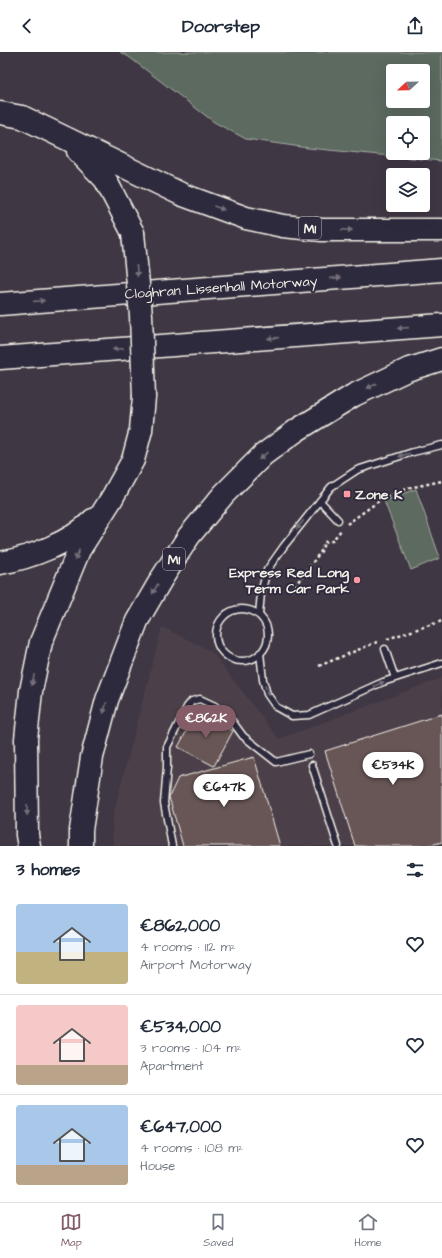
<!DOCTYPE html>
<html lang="en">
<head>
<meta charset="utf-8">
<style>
	:root { --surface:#fff; --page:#f6f6f7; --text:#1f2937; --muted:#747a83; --line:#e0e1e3; --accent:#845c67 }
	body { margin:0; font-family:"Architects Daughter",sans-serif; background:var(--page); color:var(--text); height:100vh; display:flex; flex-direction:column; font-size:15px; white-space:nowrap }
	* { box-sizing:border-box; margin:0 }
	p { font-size:13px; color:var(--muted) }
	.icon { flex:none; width:22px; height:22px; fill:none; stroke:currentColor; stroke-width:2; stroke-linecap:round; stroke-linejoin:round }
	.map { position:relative; height:794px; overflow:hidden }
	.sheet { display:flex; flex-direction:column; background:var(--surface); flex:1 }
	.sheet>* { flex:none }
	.needle { width:26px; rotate:248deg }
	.controls { position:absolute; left:386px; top:12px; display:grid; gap:8px }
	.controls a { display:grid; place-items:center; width:44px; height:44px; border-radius:4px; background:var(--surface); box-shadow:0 4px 16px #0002; font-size:20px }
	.price { position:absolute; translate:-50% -34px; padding:0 9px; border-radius:14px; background:#fff; color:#222; font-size:13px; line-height:26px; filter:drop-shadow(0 1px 2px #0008) }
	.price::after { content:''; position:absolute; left:50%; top:24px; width:12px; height:9px; margin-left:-6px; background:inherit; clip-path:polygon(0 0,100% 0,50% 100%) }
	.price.active { background:var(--accent); color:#fff }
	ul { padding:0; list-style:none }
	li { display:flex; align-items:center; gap:12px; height:100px; padding:0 16px }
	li+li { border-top:1px solid var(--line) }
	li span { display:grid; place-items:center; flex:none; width:112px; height:80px; border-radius:4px; color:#555 }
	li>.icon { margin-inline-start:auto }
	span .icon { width:48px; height:48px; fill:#fffc; stroke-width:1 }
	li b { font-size:17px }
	h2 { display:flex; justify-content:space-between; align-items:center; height:48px; padding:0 16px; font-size:17px }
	header { display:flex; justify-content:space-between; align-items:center; height:52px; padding:0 16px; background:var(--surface); font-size:18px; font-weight:700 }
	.menu { display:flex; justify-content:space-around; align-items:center; height:56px; border-top:1px solid var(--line); background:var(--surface); font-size:11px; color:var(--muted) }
	.menu a { display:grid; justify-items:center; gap:2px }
	.menu .active { color:var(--accent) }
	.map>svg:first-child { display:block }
	.built { fill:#4c4049 }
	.green { fill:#5b6a61; stroke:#a8aea4; fill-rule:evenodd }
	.building { fill:#685656; stroke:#f4f1e8 }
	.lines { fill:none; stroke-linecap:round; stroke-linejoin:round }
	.lane-casing { stroke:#f4f1e8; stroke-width:9 }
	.highway-casing { stroke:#f4f1e8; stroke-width:25 }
	.path { stroke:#f4f1e8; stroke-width:2.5; stroke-dasharray:3 3; stroke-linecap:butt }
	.lane { stroke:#2f2a3d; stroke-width:6 }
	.highway { stroke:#2f2a3d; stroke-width:22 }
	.highway-bridge-casing { stroke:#f4f1e8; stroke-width:25; stroke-linecap:butt }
	.highway-bridge { stroke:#2f2a3d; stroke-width:22 }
	.oneway { fill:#747079 }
	.poi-dot { fill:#ff9aa2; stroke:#2f2a3d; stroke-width:1.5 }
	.labels { text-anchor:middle; stroke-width:4; stroke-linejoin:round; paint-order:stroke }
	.shield { fill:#2f2a3d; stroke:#b9b5b5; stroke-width:1 }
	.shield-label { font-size:13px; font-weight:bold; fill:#f4f1e8 }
	.street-label { font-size:14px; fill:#f4f1e8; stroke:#2f2a3d }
	.poi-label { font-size:14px; font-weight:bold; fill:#f4f1e8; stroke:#2f2a3d; text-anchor:start }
</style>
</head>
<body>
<header><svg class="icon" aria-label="back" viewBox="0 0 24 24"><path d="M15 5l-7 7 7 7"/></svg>Doorstep<svg class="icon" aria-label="share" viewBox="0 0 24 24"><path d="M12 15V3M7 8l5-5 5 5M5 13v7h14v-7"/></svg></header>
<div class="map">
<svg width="442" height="794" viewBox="0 0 442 794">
	<rect width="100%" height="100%" fill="#403744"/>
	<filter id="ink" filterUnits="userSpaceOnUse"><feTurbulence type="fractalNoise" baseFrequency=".025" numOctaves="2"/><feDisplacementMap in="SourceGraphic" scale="8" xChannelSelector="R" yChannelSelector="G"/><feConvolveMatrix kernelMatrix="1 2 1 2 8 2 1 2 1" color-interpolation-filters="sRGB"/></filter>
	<g filter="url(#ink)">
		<path class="built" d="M 162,575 L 211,599 L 279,687 L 442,626 L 442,794 L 113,794 L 112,768 Z"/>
		<g class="green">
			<path d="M 120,0 L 442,0 L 442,109 L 308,96 L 246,87 L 214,70 L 129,5 ZM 393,19 L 423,19 L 423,49 L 393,49 ZM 393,71 L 423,71 L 423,101 L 393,101 Z"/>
			<path d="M 416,437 L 440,506 L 411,518 L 384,449 Z"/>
		</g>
		<g class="building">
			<path d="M 197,660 L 233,679 L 214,714 L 178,695 Z"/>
			<path d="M 442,662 L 442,790 L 426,794 L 355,794 L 325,699 Z"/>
			<path d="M 254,705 L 280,794 L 183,794 L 169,745 L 178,726 Z"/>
		</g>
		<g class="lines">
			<defs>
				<g id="lane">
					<path d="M 320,449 L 338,468"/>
					<circle cx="242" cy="583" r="26"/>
					<path d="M 259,563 L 261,541 L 267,518 L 284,494 L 331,435 L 357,418 L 413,400 L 442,393"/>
					<path d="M 385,597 L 395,626"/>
					<path d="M 260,601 L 263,628 L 267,642 L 276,655 L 292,664 L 309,663 L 383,630 L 442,611"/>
					<path d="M 312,713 L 338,794"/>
					<path d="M 172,794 L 164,751 L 167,715 L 167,695 L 187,655 L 192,649 L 200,647 L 215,654 L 232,669 L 243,684 L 276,710 L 309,702"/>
				</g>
				<g id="highway">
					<path d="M 0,61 L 22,65 L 183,143 L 246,166 L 283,174 L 322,178 L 442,178"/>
					<path d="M 78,99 L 105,127 L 133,181"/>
					<path d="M 0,252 L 442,218"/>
					<path d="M 0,306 L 442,273"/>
					<path d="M 0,511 C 30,506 72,490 93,468"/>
					<path d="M 29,794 L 27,783 L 26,687 L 31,639 L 41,590 L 79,498 L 112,446 L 133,408 L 141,378 L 144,345"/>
					<path d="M 81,794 L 81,778 L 92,705 L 107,648 L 137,569 L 162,526 L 189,484 L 224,442 L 263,403 L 297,378 L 354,343 L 407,318 L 442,307"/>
				</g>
			</defs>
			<use href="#lane" class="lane-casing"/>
			<use href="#highway" class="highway-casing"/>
			<g class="path">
				<path d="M 347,472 L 383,446 L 409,436 L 442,429"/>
				<path d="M 291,539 L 322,498 L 324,490 L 332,489 L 342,477"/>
				<path d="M 387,587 L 442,569"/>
				<path d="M 319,614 L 377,590"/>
			</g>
			<use href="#lane" class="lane"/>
			<use href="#highway" class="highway"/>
			<defs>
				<path id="highway-bridge" d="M 133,181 L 141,263 L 144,345"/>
			</defs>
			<use href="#highway-bridge" class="highway-bridge-casing"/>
			<use href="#highway-bridge" class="highway-bridge"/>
		</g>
		<defs><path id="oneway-solid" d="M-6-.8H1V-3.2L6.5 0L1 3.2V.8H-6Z"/></defs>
		<g class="oneway">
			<use href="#oneway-solid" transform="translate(219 156) rotate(20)"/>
			<use href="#oneway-solid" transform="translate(347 178) rotate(1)"/>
			<use href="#oneway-solid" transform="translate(137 219) rotate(84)"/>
			<use href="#oneway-solid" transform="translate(336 226) rotate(-4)"/>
			<use href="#oneway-solid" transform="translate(39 249) rotate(-4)"/>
			<use href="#oneway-solid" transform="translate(403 276) rotate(176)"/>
			<use href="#oneway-solid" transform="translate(273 286) rotate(176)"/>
			<use href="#oneway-solid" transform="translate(118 297) rotate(176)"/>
			<use href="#oneway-solid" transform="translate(372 334) rotate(154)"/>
			<use href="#oneway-solid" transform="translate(404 403) rotate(163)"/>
			<use href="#oneway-solid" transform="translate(263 404) rotate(139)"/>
			<use href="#oneway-solid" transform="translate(300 473) rotate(129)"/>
			<use href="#oneway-solid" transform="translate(77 503) rotate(114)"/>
			<use href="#oneway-solid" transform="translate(155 537) rotate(119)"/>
			<use href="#oneway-solid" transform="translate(33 628) rotate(101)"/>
			<use href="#oneway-solid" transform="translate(379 632) rotate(-24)"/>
			<use href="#oneway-solid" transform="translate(267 639) rotate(69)"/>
			<use href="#oneway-solid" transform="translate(105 656) rotate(105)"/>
			<use href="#oneway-solid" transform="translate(27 758) rotate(89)"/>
		</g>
	</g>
	<g class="poi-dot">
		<rect x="343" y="438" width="8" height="8" rx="2"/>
		<circle cx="357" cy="528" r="4"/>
	</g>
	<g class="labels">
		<g class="shield">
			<rect x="299" y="165" width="22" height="22" rx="3"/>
			<rect x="163" y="496" width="22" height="22" rx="3"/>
		</g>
		<g class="shield-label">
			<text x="310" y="181">M1</text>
			<text x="174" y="512">M1</text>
		</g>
		<g class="street-label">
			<text transform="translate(221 235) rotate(-4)" y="5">Cloghran Lissenhall Motorway</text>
		</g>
		<g class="poi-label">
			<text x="355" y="447">Zone K</text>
			<text x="349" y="525" text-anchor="end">Express Red Long<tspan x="349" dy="16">Term Car Park</tspan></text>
		</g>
	</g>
</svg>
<div class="controls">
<a><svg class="needle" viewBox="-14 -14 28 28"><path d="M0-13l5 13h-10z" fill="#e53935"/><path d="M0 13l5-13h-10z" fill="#747a83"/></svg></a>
<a><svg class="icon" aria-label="locate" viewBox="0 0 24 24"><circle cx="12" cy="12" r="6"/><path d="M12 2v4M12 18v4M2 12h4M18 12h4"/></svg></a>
<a><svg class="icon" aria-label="layers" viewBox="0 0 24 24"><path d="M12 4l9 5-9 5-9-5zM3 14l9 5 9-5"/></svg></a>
</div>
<b class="price active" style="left:206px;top:687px">€862K</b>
<b class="price" style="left:393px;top:734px">€534K</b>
<b class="price" style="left:224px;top:756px">€647K</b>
</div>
<section class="sheet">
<h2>3 homes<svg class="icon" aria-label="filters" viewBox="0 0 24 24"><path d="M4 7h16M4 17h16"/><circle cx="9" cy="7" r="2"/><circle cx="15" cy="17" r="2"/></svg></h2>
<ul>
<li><span style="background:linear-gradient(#a9c7e8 60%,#c2b280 0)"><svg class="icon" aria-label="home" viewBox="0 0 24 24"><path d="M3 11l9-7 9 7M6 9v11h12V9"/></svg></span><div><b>€862,000</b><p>4 rooms · 112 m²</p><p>Airport Motorway</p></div><svg class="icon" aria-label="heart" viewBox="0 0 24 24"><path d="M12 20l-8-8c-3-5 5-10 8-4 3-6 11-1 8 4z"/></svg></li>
<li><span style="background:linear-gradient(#f6c9c9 75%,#b9a48a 0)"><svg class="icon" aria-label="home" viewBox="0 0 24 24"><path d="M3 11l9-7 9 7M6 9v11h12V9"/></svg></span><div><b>€534,000</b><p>3 rooms · 104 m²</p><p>Apartment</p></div><svg class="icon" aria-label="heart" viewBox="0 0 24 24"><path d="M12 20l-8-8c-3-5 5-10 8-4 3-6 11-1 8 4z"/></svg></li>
<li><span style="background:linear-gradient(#a9c7e8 75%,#b9a48a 0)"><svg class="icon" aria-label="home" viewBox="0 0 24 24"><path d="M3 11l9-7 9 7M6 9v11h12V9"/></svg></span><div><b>€647,000</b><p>4 rooms · 108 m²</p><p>House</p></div><svg class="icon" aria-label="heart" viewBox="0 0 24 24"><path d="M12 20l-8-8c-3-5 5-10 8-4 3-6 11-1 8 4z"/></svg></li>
</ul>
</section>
<nav class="menu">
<a class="active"><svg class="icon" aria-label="map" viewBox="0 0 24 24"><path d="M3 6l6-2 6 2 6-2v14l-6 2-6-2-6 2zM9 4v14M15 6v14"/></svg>Map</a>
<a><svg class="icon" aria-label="saved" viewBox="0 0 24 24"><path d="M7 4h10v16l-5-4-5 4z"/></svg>Saved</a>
<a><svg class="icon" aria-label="home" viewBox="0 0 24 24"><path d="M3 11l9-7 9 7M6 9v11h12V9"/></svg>Home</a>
</nav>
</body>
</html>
